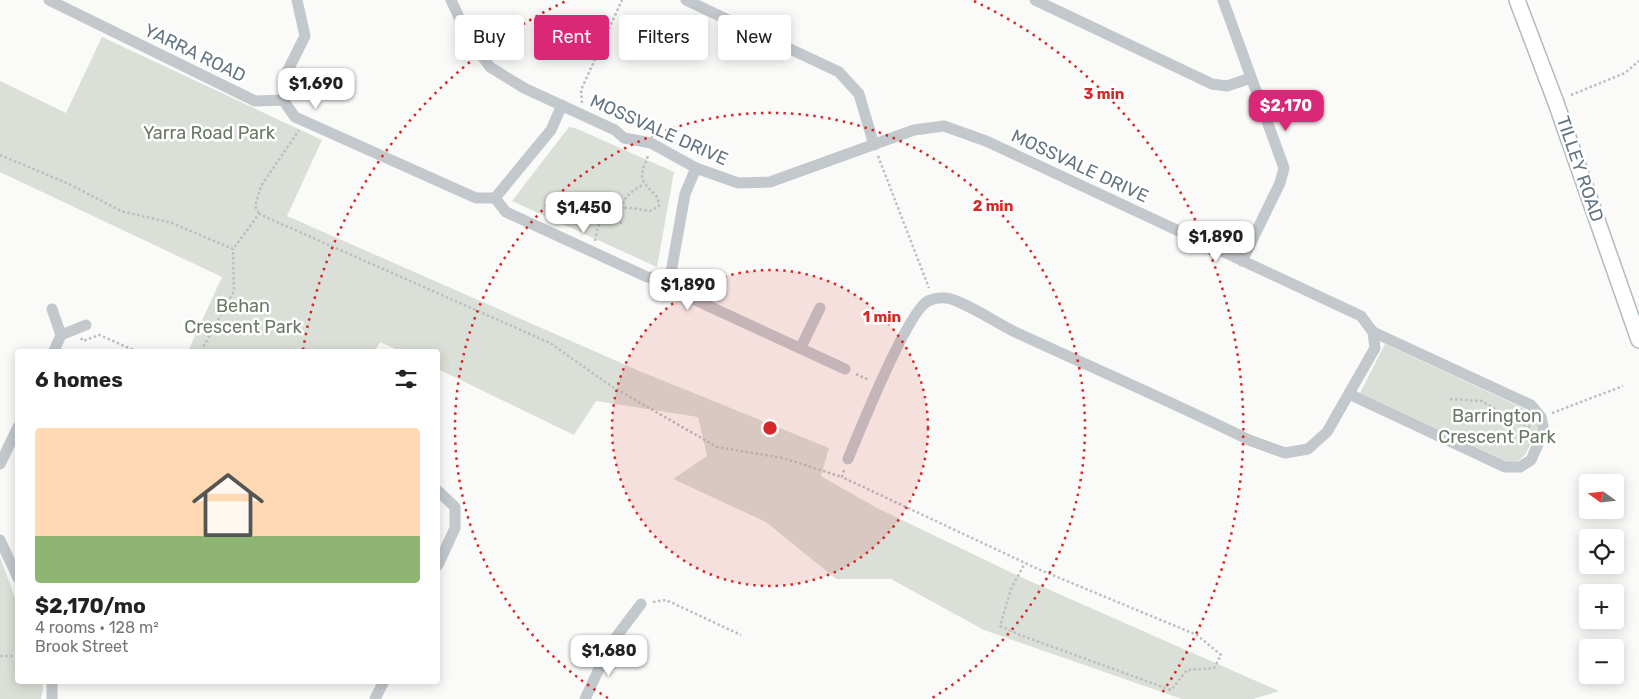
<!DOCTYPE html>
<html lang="en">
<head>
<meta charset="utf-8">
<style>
	:root { --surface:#fff; --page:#f2f2f2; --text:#222; --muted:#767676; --accent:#db2777 }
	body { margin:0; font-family:Rubik,sans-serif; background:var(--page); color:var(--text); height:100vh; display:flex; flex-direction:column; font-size:19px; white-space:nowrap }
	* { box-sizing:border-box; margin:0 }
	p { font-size:16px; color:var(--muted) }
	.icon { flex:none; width:28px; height:28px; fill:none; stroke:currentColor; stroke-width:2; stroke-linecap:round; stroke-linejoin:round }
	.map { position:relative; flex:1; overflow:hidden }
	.panel { position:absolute; left:15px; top:349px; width:425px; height:335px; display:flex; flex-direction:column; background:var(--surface); border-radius:5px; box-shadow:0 2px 12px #0003 }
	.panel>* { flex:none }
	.hud { position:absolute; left:455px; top:15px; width:475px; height:45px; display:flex; gap:10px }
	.needle { width:32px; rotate:285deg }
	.fabs { position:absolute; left:1579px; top:474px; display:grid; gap:10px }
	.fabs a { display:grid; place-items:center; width:45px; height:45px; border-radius:5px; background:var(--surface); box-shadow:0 2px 12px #0003; font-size:25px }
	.price { position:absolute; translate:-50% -42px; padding:0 11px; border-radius:10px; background:#fff; color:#222; font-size:16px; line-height:32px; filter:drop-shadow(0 1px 2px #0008) }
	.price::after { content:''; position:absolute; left:50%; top:30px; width:15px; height:11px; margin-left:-8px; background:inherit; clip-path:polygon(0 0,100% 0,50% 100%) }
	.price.on { background:var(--accent); color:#fff }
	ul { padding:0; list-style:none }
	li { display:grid; align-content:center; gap:10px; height:265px; padding:0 20px }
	li span { display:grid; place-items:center; height:155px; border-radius:5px; color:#555 }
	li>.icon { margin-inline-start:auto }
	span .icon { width:90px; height:90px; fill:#fffc; stroke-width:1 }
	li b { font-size:21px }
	h2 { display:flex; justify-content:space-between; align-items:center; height:60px; padding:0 20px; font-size:21px }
	.pill { padding:0 18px; border-radius:5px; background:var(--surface); box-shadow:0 2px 12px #0003; font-size:18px; line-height:45px }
	.pill.on { background:var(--accent); color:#fff }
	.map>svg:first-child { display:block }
	.green { fill:#dadfd7 }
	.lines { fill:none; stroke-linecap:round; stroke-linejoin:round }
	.secondary-casing { stroke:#b3babf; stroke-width:18 }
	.path { stroke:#bbbfc2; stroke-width:2.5; stroke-dasharray:2.5 2.5; stroke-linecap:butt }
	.street { stroke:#c3c8cc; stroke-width:11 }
	.secondary { stroke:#fff; stroke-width:15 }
	.ring { fill:none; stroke:#d62828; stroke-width:2.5; stroke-dasharray:2.5 5 }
	.labels { text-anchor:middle; stroke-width:5; stroke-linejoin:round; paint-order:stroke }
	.street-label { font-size:18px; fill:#657683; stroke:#fff }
	.park-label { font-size:18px; fill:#687a64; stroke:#fff }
	.centre { fill:#d62828; stroke:#fff; stroke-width:2.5 }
	.ring-label { font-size:15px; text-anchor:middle; font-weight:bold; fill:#d62828; stroke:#fff; stroke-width:5; stroke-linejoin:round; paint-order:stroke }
</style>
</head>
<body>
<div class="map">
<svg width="1639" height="699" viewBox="0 0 1639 699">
	<rect width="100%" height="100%" fill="#fafaf8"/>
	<g class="green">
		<path d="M 102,37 L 322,140 L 287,216 L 637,370 L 829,448 L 821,476 L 877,508 L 1025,579 L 1279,691 L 1253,699 L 1182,699 L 984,630 L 891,579 L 836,579 L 766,522 L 673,479 L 707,456 L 698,417 L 596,401 L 574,435 L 438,369 L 438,351 L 400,351 L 380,342 L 375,351 L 188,351 L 222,277 L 0,172 L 0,81 L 66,113 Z"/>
		<path d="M 569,127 L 575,128 L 674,172 L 657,267 L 512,201 Z"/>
		<path d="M 1385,344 L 1529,411 L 1537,421 L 1538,430 L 1525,455 L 1518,461 L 1508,462 L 1360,393 Z"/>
		<path d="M 0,557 L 17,603 L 18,681 L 42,681 L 43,690 L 41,699 L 0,699 Z"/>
	</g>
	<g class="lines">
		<defs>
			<path id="secondary" d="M 1517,0 L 1555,100 L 1639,340"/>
		</defs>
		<use href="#secondary" class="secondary-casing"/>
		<g class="path">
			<path d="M 1571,95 L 1625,73 L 1639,61"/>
			<path d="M 582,103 L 581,90 L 622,0"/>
			<path d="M 0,155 L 69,184 L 121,211 L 172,223 L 233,249 L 259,214 L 550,343 L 611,386 L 717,447 L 783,458 L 842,477"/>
			<path d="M 878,156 L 929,288"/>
			<path d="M 259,213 L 255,206 L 261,186 L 299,130"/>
			<path d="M 621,224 C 621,201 623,196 644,184"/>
			<path d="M 595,241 C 601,203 617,205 650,211 L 659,206 L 658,198 C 642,180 637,182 648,156"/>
			<path d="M 81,338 L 83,341 L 99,335 L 136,351"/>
			<path d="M 201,351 L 234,291 L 233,249"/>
			<path d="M 856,374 L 869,380"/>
			<path d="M 1450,399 L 1482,401 L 1520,424 L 1531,427"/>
			<path d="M 1552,413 L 1623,386"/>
			<path d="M 844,470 L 842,477 L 1038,569 L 1197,635 L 1221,655 L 1214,668 L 1187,670 L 1171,690 L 1020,635 L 1000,626 L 1011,589 L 1025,563"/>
			<path d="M 653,602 L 666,600 L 741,635"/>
			<path d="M 0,656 L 18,656"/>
		</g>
		<g class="street">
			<path d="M 49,0 L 255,101 L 283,100 L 295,117 L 476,198 L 495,198 L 551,130 L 562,105"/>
			<path d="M 451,0 L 468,37 L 490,67 L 524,88 L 615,130 L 624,138 L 651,143 L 696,168 L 738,183 L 770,182 L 914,130 L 944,126 L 986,141 L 1361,316 L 1373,332 L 1375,348 L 1327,432 L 1308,449 L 1285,453 L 1249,440 C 1172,402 1093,368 1015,332 C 995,322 975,308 954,300 C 947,297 936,297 928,301 C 908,311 859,432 848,459"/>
			<path d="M 686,0 L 839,72 L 859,94 L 874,145"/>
			<path d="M 1035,0 L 1212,84 L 1227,86 L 1251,78"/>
			<path d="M 1223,0 L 1284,168 L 1280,183 L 1242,261"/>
			<path d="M 283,100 L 285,76 L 305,36 L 297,0"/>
			<path d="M 696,168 L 685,194 L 670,278 L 678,292 L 845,369"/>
			<path d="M 495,198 L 506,212 L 647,277 L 670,278"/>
			<path d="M 52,309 L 61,335 L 86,325"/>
			<path d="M 801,347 L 820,308"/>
			<path d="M 54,351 L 61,335"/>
			<path d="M 1349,394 L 1505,467 L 1520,467 L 1531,460 L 1544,431 L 1541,417 L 1531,405 L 1373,332"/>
			<path d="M 0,464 L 18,427"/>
			<path d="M 438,491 L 455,507 L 455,528 L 438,565"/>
			<path d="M 0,540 L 18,578"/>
			<path d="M 52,699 L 52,681"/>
			<path d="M 375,699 L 384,681"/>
			<path d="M 585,699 L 610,645 L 641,604"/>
		</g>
		<use href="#secondary" class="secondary"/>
	</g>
	<circle cx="770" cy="428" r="158" fill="#d62828" fill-opacity=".12"/>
	<g class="ring">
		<circle cx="770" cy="428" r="158"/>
		<path d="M608 698A315 315 0 1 1 932 698"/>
		<path d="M303 350A473 473 0 0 1 566 1M974 1A473 473 0 0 1 1160 696"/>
	</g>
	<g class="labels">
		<g class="street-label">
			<text transform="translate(195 53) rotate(26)" y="6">YARRA ROAD</text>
			<text transform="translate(659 130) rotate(24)" y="6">MOSSVALE DRIVE</text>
			<text transform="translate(1080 166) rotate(25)" y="6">MOSSVALE DRIVE</text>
			<text transform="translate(1580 169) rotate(71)" y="6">TILLEY ROAD</text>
		</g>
		<g class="park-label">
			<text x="209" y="139">Yarra Road Park</text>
			<text x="243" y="312">Behan<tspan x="243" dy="21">Crescent Park</tspan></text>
			<text x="1497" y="422">Barrington<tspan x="1497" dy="21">Crescent Park</tspan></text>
		</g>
	</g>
	<circle cx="770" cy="428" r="8" class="centre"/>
	<g class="ring-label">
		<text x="1104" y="99">3 min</text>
		<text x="993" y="211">2 min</text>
		<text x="882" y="322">1 min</text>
	</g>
</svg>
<div class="fabs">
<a><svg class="needle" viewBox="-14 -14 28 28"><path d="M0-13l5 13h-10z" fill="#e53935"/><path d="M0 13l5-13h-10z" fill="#767676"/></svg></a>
<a><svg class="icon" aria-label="locate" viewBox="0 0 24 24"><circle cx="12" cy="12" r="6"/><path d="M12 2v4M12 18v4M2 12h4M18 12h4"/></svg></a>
<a>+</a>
<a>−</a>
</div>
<b class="price" style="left:316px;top:110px">$1,690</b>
<b class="price on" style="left:1286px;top:132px">$2,170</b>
<b class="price" style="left:584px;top:234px">$1,450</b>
<b class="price" style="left:1216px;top:263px">$1,890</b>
<b class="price" style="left:688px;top:311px">$1,890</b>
<b class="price" style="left:609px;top:677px">$1,680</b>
<div class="hud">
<a class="pill">Buy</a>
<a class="pill on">Rent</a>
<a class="pill">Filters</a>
<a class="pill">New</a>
</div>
<section class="panel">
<h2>6 homes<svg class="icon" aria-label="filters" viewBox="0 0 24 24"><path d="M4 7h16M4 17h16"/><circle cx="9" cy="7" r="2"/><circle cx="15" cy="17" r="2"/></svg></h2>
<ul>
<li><span style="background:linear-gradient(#ffd9b3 70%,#8fb573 0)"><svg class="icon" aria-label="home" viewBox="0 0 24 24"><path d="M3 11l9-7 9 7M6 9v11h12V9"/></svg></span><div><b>$2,170/mo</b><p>4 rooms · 128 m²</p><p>Brook Street</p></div></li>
</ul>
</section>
</div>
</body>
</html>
